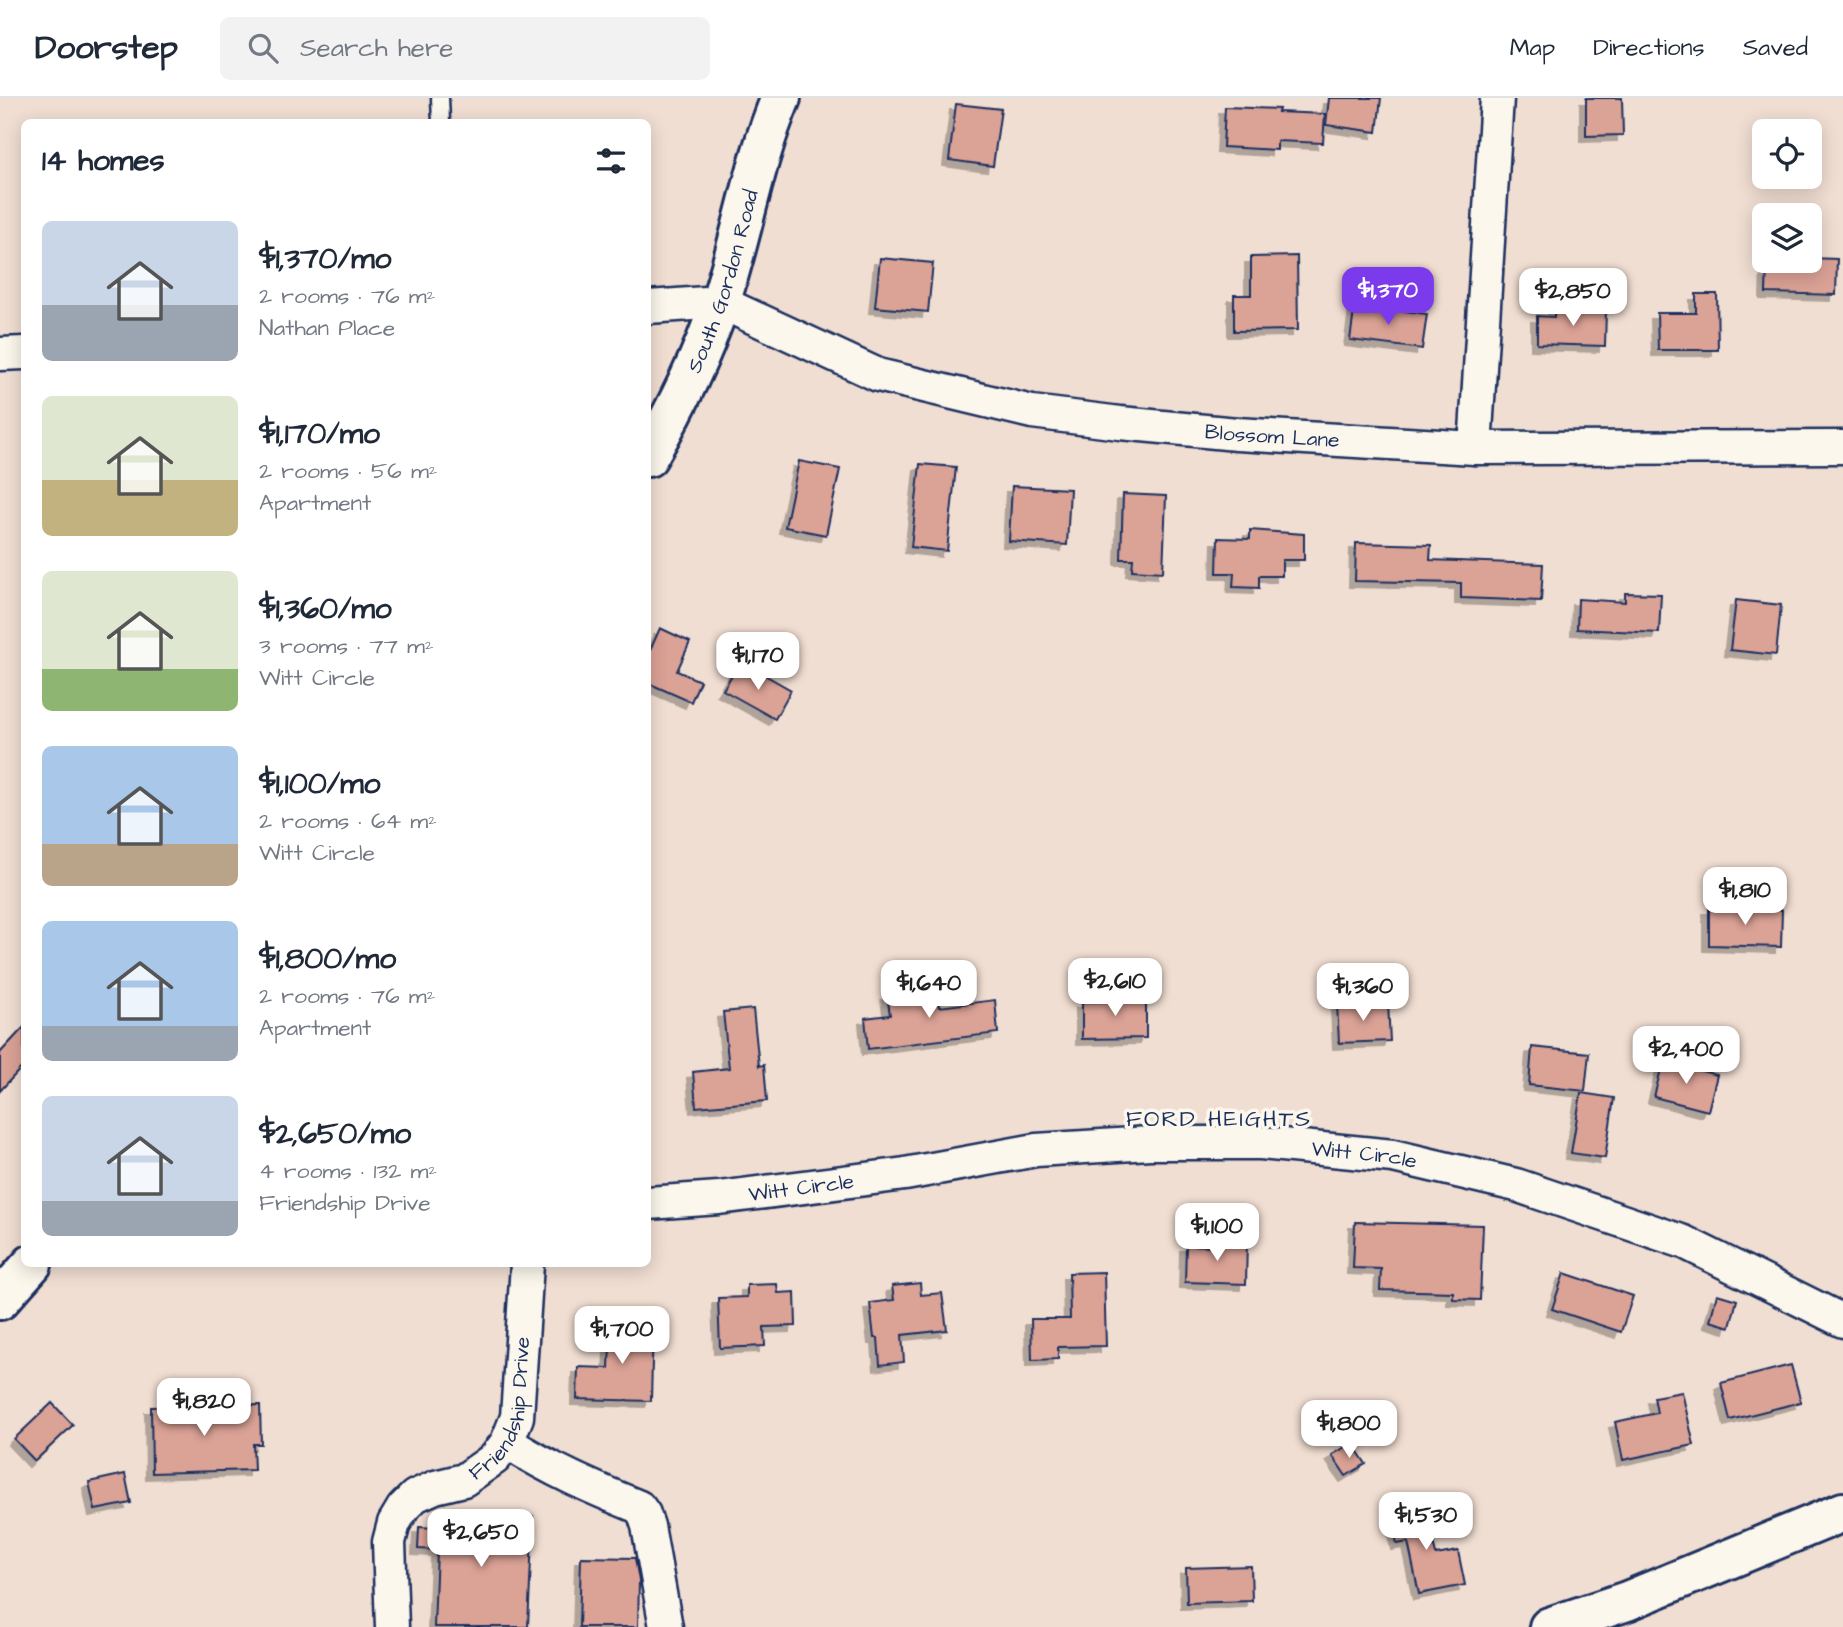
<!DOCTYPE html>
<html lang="en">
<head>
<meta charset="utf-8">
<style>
	:root { --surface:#fff; --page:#f2f2f3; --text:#1f2937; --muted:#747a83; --line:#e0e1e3; --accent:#7c3aed }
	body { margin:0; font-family:"Architects Daughter",sans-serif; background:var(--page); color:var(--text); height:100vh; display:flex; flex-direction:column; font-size:26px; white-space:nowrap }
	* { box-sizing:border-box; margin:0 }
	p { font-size:23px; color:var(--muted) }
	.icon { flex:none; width:38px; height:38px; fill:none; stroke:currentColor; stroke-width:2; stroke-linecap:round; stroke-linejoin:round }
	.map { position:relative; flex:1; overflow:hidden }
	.drawer { position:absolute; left:21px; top:21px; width:630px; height:1148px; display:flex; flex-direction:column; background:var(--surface); border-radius:10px; box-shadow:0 4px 18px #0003 }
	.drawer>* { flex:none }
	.tools { position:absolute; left:1752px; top:21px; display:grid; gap:14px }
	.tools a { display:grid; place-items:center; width:70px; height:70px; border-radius:10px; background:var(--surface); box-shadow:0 4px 18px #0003; font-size:35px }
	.price { position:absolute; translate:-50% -60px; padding:0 16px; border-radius:14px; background:#fff; color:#222; font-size:23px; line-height:46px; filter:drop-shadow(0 2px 4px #0008) }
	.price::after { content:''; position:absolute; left:50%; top:42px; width:21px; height:16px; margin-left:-10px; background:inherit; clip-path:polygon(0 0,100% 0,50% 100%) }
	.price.on { background:var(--accent); color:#fff }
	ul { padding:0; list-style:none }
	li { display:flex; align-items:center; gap:21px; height:175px; padding:0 21px }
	li span { display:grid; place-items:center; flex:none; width:196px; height:140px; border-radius:10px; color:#555 }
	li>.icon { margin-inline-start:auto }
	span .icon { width:84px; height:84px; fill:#fffc; stroke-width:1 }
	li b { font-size:30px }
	h2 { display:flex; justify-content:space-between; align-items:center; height:84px; padding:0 21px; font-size:30px }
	header { display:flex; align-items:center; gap:42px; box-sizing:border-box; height:98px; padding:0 35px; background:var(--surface); border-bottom:2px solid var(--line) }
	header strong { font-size:33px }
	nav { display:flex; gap:38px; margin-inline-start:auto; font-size:24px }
	.search { width:490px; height:63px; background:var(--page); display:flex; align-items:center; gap:18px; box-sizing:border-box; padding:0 24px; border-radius:10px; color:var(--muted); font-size:26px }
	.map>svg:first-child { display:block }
	.building { fill:#dba296; stroke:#1b2f5e; stroke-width:2; filter:url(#shadow) }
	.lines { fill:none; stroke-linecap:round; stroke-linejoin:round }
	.service-casing { stroke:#1b2f5e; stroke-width:21 }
	.minor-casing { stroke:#1b2f5e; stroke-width:37 }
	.tertiary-casing { stroke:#1b2f5e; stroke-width:44 }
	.service { stroke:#fbf7ec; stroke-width:16 }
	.minor { stroke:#fbf7ec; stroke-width:32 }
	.tertiary { stroke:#fbf7ec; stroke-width:38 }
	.labels { text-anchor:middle; stroke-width:7; stroke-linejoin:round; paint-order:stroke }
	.street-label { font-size:21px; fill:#1b2f5e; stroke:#fbf7ec }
	.neighbourhood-label { font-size:23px; letter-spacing:2px; fill:#1b2f5e; stroke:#fbf7ec }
</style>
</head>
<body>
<header>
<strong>Doorstep</strong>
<div class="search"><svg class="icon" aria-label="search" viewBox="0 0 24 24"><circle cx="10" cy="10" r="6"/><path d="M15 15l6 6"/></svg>Search here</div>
<nav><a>Map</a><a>Directions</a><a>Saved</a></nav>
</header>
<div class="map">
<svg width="1843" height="1529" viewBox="0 0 1843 1529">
	<defs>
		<filter id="shadow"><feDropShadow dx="-6" dy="6" stdDeviation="0" flood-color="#0004"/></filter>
	</defs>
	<rect width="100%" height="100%" fill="#f1ded2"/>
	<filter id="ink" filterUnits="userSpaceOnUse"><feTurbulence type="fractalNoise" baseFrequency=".0143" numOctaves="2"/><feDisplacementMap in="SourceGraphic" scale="14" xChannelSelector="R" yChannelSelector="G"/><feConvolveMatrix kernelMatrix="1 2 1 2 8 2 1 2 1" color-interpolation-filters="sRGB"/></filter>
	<g filter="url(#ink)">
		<g class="building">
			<path d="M 1329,0 L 1381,0 L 1377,34 L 1326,27 Z"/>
			<path d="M 1586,0 L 1622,0 L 1623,37 L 1586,38 Z"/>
			<path d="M 956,6 L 1001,11 L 993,68 L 949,62 Z"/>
			<path d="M 1225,9 L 1279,11 L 1278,14 L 1325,16 L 1323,45 L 1277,43 L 1277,52 L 1223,49 Z"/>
			<path d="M 1297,158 L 1298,232 L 1234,233 L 1234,197 L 1251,197 L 1251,159 Z"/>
			<path d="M 880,160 L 933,165 L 928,214 L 875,209 Z"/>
			<path d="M 1810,160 L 1837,161 L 1836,197 L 1766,195 L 1767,163 L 1810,163 Z"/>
			<path d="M 1696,196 L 1717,196 L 1718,252 L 1658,252 L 1657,215 L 1696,215 Z"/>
			<path d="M 1355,206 L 1427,216 L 1422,251 L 1350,242 Z"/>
			<path d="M 1554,211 L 1606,212 L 1605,248 L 1537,246 L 1537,218 L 1554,219 Z"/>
			<path d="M 799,363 L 840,371 L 826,437 L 785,429 Z"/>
			<path d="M 920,366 L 956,369 L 947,453 L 911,449 Z"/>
			<path d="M 1012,388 L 1070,391 L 1067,447 L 1009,443 Z"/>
			<path d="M 1123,396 L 1166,398 L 1163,474 L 1132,472 L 1133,461 L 1121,461 Z"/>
			<path d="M 1250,432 L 1304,436 L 1304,462 L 1282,462 L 1282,478 L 1259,478 L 1259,490 L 1233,489 L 1234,475 L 1217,475 L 1218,440 L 1250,441 Z"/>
			<path d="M 1356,445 L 1431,447 L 1430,462 L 1543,466 L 1541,503 L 1461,500 L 1461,485 L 1355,483 Z"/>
			<path d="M 1625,495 L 1661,496 L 1659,535 L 1577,531 L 1578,501 L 1625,504 Z"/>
			<path d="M 1736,502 L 1781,507 L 1776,557 L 1730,552 Z"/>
			<path d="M 660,530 L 690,544 L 677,573 L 700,583 L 691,604 L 648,585 L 648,557 Z"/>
			<path d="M 736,570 L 759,583 L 763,576 L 791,592 L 775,621 L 723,592 Z"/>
			<path d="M 1709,810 L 1782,812 L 1781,849 L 1709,847 Z"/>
			<path d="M 936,890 L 939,909 L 995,902 L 998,935 L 868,951 L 865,920 L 890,917 L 887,896 Z"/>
			<path d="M 1146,896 L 1146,940 L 1082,941 L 1082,904 L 1117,903 L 1117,897 Z"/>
			<path d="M 1388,905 L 1390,943 L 1339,945 L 1337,906 Z"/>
			<path d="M 753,911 L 759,968 L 764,967 L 767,1003 L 696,1009 L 693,974 L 729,970 L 723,914 Z"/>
			<path d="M 24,929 L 24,967 L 0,993 L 0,955 Z"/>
			<path d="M 1532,949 L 1589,955 L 1585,993 L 1529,987 Z"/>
			<path d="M 1663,963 L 1717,977 L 1708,1013 L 1654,999 Z"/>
			<path d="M 1581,995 L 1614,1000 L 1605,1060 L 1571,1055 Z"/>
			<path d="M 1355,1124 L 1483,1127 L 1480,1202 L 1453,1201 L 1453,1194 L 1380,1192 L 1381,1171 L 1353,1170 Z"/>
			<path d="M 1215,1142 L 1247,1143 L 1246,1186 L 1185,1184 L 1186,1147 L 1215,1148 Z"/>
			<path d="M 1104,1174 L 1106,1248 L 1058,1249 L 1058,1261 L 1032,1262 L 1031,1221 L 1070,1221 L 1069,1175 Z"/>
			<path d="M 1564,1175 L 1633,1198 L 1621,1234 L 1552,1211 Z"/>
			<path d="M 920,1185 L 921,1197 L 942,1195 L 947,1232 L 902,1237 L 904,1264 L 880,1267 L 878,1240 L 874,1240 L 870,1205 L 894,1202 L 892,1188 Z"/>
			<path d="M 777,1186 L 778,1195 L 795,1194 L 796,1228 L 764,1229 L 765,1248 L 720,1250 L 718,1200 L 747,1199 L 747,1187 Z"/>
			<path d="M 1717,1196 L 1737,1202 L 1730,1229 L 1710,1223 Z"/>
			<path d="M 611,1223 L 653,1224 L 651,1303 L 577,1301 L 578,1269 L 609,1270 Z"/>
			<path d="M 1791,1267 L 1801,1304 L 1730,1322 L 1721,1285 Z"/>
			<path d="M 1682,1294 L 1694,1347 L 1623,1362 L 1615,1324 L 1657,1315 L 1654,1299 Z"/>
			<path d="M 52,1305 L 73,1327 L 35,1363 L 14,1341 Z"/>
			<path d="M 260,1307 L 261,1346 L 253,1346 L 254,1372 L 152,1375 L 151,1309 Z"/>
			<path d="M 1352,1345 L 1366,1366 L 1346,1378 L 1332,1357 Z"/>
			<path d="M 125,1376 L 131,1405 L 95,1412 L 89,1384 Z"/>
			<path d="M 1425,1407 L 1436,1457 L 1458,1453 L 1465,1487 L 1419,1496 L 1408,1444 L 1397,1446 L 1391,1414 Z"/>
			<path d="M 440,1414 L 533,1418 L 528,1529 L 434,1529 L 437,1452 L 418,1451 L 419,1429 L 439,1430 Z"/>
			<path d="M 581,1459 L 635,1460 L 639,1483 L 638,1529 L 579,1529 Z"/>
			<path d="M 1251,1468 L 1252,1503 L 1187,1505 L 1186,1470 Z"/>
		</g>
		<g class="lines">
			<defs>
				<path id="service" d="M 440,0 L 441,24"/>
				<g id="minor">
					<path id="s1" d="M 648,209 L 720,204 L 878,277 L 1032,314 L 1120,325 L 1237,336 L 1475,350 L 1843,349"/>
					<path d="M 0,256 L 24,255"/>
					<path d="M 1475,350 L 1497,0"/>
					<path id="s2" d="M 648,1105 L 719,1100 L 905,1076 L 1036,1052 L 1150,1045 L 1261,1045 L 1393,1058 L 1516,1087 L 1684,1144 L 1843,1223"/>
					<path d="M 507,1344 C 551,1372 590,1389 639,1409 L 644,1416 L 648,1428 L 666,1529"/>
					<path id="s3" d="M 392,1529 L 389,1444 L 394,1425 L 403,1410 L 415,1398 L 435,1389 L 464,1382 L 495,1360 L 507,1344 L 517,1319 L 527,1166"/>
				</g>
				<g id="tertiary">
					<path id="s4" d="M 648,359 C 676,311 702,258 720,205 C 743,137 753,66 781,0"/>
					<path d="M 0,1202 L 32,1166"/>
					<path d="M 1549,1529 L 1627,1503 L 1843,1414"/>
				</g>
			</defs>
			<use href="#service" class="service-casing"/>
			<use href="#minor" class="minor-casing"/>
			<use href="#tertiary" class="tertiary-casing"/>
			<use href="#service" class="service"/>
			<use href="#minor" class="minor"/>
			<use href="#tertiary" class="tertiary"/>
		</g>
	</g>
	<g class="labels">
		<g class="street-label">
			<text dy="7" stroke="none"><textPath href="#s4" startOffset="192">South Gordon Road</textPath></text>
			<text dy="7" stroke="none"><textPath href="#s1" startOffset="646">Blossom Lane</textPath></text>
			<text dy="7" stroke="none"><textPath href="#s2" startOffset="721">Witt Circle</textPath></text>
			<text dy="7" stroke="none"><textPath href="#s2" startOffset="154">Witt Circle</textPath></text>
			<text dy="7" stroke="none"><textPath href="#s3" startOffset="278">Friendship Drive</textPath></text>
		</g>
		<g class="neighbourhood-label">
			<text x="1219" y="1028">FORD HEIGHTS</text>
		</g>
	</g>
</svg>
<div class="tools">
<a><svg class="icon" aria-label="locate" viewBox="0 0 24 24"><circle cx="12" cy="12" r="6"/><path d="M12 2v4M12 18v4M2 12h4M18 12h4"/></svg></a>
<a><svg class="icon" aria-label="layers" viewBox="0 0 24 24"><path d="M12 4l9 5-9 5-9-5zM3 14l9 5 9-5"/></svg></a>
</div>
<b class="price on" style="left:1388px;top:229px">$1,370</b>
<b class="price" style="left:1573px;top:230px">$2,850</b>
<b class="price" style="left:758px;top:594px">$1,170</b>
<b class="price" style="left:1745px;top:829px">$1,810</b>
<b class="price" style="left:1115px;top:920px">$2,610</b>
<b class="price" style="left:929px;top:922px">$1,640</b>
<b class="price" style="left:1363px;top:925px">$1,360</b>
<b class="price" style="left:1686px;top:988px">$2,400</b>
<b class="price" style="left:1217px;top:1165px">$1,100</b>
<b class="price" style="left:622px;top:1268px">$1,700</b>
<b class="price" style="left:204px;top:1340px">$1,820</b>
<b class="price" style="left:1349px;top:1362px">$1,800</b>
<b class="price" style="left:1426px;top:1454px">$1,530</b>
<b class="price" style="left:481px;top:1471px">$2,650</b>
<section class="drawer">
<h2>14 homes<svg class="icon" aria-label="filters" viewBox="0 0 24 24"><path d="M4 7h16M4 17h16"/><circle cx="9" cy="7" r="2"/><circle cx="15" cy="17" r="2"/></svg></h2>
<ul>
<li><span style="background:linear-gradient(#c9d6e8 60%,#9aa5b1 0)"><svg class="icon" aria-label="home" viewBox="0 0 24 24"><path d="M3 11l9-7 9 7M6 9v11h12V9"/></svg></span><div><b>$1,370/mo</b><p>2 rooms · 76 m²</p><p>Nathan Place</p></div></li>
<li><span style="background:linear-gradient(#dfe7d0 60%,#c2b280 0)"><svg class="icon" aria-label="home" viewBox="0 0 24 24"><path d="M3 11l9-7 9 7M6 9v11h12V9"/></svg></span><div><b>$1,170/mo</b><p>2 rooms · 56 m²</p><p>Apartment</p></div></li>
<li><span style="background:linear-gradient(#dfe7d0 70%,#8fb573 0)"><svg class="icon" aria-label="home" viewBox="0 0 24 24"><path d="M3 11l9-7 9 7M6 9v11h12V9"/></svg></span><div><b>$1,360/mo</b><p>3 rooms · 77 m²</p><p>Witt Circle</p></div></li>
<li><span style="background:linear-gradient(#a9c7e8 70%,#b9a48a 0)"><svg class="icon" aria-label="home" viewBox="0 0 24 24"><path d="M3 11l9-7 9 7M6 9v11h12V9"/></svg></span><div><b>$1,100/mo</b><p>2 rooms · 64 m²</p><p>Witt Circle</p></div></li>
<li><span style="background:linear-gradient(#a9c7e8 75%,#9aa5b1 0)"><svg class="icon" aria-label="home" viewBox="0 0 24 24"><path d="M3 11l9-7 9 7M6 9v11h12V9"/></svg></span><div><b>$1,800/mo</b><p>2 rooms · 76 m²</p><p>Apartment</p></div></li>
<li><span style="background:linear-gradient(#c9d6e8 75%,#9aa5b1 0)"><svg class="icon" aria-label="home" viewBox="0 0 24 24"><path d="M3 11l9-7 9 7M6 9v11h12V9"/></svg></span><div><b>$2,650/mo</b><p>4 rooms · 132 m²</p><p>Friendship Drive</p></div></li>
</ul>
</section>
</div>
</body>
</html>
